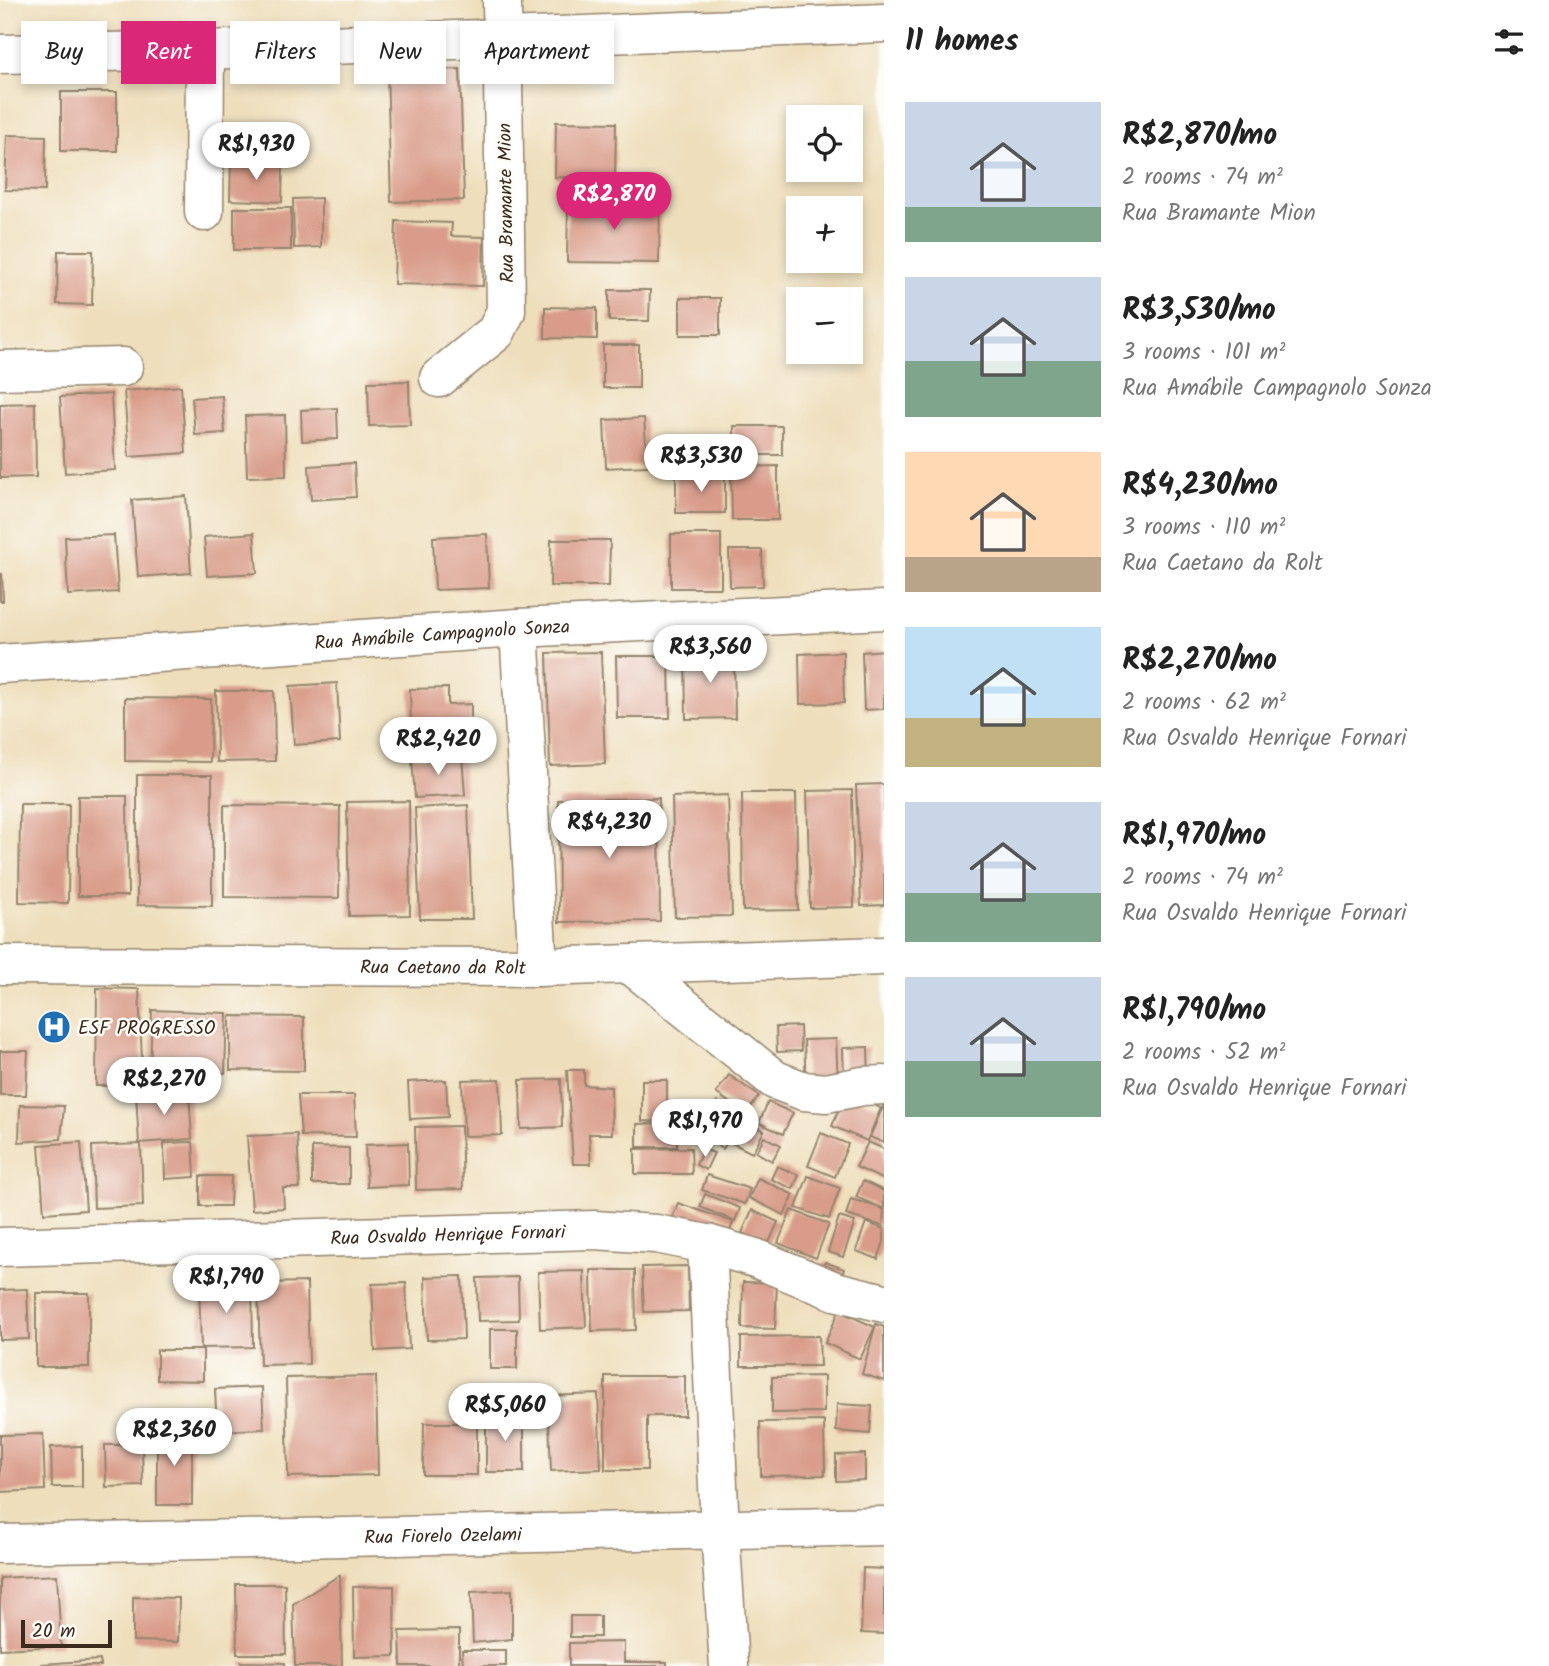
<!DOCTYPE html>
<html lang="en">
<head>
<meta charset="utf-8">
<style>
	:root { --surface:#fff; --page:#f2f2f2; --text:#222; --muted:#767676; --accent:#db2777 }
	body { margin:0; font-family:Kalam,sans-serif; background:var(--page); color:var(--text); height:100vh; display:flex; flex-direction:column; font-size:26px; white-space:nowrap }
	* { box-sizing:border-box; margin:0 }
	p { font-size:23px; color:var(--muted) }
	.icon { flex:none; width:38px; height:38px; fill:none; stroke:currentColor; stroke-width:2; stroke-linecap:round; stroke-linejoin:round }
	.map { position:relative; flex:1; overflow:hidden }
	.side { display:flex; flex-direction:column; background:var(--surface); width:665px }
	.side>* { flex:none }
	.top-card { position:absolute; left:21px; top:21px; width:665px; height:63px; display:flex; gap:14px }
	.buttons { position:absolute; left:786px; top:105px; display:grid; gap:14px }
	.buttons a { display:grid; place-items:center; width:77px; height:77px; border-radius:0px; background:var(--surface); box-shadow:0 4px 10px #0003; font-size:35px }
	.scale { position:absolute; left:21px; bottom:18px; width:91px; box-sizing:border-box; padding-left:7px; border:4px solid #3b2a1e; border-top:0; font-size:19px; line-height:24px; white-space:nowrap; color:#3b2a1e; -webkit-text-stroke:5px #fdfcf7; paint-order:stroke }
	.price { position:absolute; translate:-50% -60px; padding:0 16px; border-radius:24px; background:#fff; color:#222; font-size:23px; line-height:46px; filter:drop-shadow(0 2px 4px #0008) }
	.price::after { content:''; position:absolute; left:50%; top:42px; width:21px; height:16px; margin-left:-10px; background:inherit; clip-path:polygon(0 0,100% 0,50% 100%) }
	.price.on { background:var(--accent); color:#fff }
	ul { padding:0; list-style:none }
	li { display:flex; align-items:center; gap:21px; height:175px; padding:0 21px }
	li span { display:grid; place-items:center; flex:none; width:196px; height:140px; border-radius:0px; color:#555 }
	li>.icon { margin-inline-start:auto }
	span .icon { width:84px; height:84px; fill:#fffc; stroke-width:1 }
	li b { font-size:30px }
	h2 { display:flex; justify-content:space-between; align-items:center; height:84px; padding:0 21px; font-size:30px }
	.chip { padding:0 24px; border-radius:0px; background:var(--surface); box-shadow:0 4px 10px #0003; font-size:24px; line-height:63px }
	.chip.on { background:var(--accent); color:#fff }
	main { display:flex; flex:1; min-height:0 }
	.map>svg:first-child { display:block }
	.building { fill:#d99c8a }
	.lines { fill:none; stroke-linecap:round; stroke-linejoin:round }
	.minor-casing { stroke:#94846d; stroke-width:41 }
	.minor { stroke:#fff; stroke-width:38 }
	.labels { text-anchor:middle; stroke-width:5; stroke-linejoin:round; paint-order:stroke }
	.street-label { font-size:19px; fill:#3b2a1e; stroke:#fdfcf7 }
	.poi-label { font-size:19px; fill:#3b2a1e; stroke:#fdfcf7; text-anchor:start }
</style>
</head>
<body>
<main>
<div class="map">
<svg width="884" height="1666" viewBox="0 0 884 1666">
	<rect width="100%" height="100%" fill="#fdfcf7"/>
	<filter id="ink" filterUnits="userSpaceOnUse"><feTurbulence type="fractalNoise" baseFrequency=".0143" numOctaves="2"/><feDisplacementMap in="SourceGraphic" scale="14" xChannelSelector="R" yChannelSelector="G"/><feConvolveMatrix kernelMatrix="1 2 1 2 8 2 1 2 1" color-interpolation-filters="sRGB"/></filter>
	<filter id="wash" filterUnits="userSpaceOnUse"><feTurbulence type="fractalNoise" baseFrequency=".00686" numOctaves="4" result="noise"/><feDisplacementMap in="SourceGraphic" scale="28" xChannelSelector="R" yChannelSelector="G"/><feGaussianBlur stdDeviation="1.57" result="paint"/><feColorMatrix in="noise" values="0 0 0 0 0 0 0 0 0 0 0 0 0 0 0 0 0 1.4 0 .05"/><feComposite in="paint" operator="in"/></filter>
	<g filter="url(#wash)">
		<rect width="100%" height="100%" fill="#eedebc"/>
		<g id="blocks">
			<g class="building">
				<path d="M 460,69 L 464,200 L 391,202 L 387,71 Z"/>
				<rect x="61" y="92" width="56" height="59"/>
				<path d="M 556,122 L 616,123 L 615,178 L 555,177 Z"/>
				<path d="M 7,135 L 46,136 L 45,191 L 5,190 Z"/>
				<path d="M 231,162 L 283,164 L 282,202 L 230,200 Z"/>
				<path d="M 321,198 L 321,247 L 294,248 L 293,199 Z"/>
				<path d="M 568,201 L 660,202 L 659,263 L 567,262 Z"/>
				<rect x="234" y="208" width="57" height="42"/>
				<path d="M 396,221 L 452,223 L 451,236 L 484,237 L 483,286 L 394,284 Z"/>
				<path d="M 58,251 L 93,251 L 92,305 L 57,304 Z"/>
				<path d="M 609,290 L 650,290 L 649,321 L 609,321 Z"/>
				<rect x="680" y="298" width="40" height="37"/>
				<path d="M 545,307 L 597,308 L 597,339 L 545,338 Z"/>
				<rect x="603" y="345" width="36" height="43"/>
				<path d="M 409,381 L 410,425 L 369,426 L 368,382 Z"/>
				<path d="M 181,386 L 186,453 L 129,457 L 124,391 Z"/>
				<path d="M 111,394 L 115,470 L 65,473 L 60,397 Z"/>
				<path d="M 222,396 L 225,433 L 195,435 L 192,398 Z"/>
				<path d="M 35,403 L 36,477 L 0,478 L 0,404 Z"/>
				<path d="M 337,408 L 338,439 L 302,441 L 301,410 Z"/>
				<path d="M 285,415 L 286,476 L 247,477 L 245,416 Z"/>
				<path d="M 644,418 L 646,445 L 665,444 L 666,465 L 606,468 L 604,420 Z"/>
				<rect x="734" y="426" width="48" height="29"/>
				<path d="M 354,463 L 356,497 L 311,500 L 309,466 Z"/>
				<path d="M 778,466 L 778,520 L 732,520 L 731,467 Z"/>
				<rect x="676" y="476" width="49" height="37"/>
				<path d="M 186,496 L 191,573 L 138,577 L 132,500 Z"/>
				<path d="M 254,533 L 257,573 L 207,576 L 204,537 Z"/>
				<path d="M 487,534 L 489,588 L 435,590 L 433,537 Z"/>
				<rect x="671" y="534" width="50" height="54"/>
				<path d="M 114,535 L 118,592 L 68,595 L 65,537 Z"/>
				<path d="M 551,540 L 610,540 L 609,586 L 550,586 Z"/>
				<path d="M 729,550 L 762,550 L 763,586 L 730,587 Z"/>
				<path d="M 0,574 L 2,574 L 3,601 L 0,601 Z"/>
				<path d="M 884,650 L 884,709 L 864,710 L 862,652 Z"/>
				<path d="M 734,651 L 735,718 L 686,719 L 685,652 Z"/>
				<path d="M 601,652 L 605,764 L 550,766 L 547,653 Z"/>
				<path d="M 843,652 L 844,703 L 800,704 L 799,654 Z"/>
				<path d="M 616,656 L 669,656 L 670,718 L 617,718 Z"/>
				<path d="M 337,683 L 340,742 L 294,745 L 290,686 Z"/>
				<path d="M 448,688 L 448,705 L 471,704 L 471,726 L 411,728 L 410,689 Z"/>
				<path d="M 216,691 L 274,691 L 275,761 L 217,762 Z"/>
				<path d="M 125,698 L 211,699 L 210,762 L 125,761 Z"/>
				<path d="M 462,756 L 465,795 L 415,798 L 412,758 Z"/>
				<path d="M 137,775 L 212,775 L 212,906 L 137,905 Z"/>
				<path d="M 884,784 L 884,905 L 861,906 L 856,785 Z"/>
				<path d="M 852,790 L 854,907 L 810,908 L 807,791 Z"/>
				<path d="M 742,793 L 796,793 L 798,910 L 743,911 Z"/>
				<path d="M 728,795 L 732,916 L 675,917 L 672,797 Z"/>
				<path d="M 78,796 L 127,796 L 128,896 L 78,896 Z"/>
				<path d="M 659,798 L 660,921 L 559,922 L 558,800 Z"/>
				<path d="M 409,801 L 410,915 L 349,916 L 347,802 Z"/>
				<path d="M 20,804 L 69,804 L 68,903 L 19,902 Z"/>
				<path d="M 224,805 L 340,806 L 339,898 L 224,897 Z"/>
				<path d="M 468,805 L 472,919 L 420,919 L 415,808 Z"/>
				<path d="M 97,988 L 139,989 L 143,1085 L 96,1086 Z"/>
				<path d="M 152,1010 L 227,1013 L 225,1073 L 150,1069 Z"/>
				<path d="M 230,1016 L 304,1017 L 304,1071 L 230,1070 Z"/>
				<path d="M 800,1026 L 801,1051 L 777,1052 L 776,1027 Z"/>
				<path d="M 836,1039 L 838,1084 L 806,1085 L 804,1040 Z"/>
				<path d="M 868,1047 L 869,1082 L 844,1082 L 843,1048 Z"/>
				<path d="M 0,1051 L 28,1051 L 26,1095 L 0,1095 Z"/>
				<path d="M 567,1070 L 584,1070 L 584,1085 L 611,1087 L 612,1134 L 589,1134 L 591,1164 L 573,1164 Z"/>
				<path d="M 729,1075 L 759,1096 L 746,1114 L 716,1093 Z"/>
				<path d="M 500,1079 L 502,1135 L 464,1136 L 462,1080 Z"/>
				<path d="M 561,1079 L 562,1127 L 521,1129 L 520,1080 Z"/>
				<path d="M 446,1080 L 448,1117 L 410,1119 L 408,1082 Z"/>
				<path d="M 642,1080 L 667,1080 L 667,1122 L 642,1121 Z"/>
				<path d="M 189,1091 L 192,1139 L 139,1143 L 136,1095 Z"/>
				<path d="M 846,1093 L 881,1108 L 867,1141 L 832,1126 Z"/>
				<path d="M 298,1095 L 354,1095 L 356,1137 L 301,1136 Z"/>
				<path d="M 717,1102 L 742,1117 L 723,1149 L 698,1135 Z"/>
				<path d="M 768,1102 L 793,1113 L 783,1134 L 759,1123 Z"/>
				<path d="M 884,1104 L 884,1143 L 870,1137 Z"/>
				<path d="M 20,1105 L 64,1106 L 61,1139 L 19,1142 Z"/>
				<path d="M 744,1120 L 764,1131 L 752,1153 L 732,1143 Z"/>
				<path d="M 677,1123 L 677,1147 L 637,1147 L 637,1124 Z"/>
				<path d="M 461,1126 L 463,1189 L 416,1190 L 415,1127 Z"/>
				<path d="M 821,1133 L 848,1144 L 835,1177 L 808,1166 Z"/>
				<path d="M 297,1134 L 300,1188 L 283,1188 L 284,1208 L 252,1210 L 247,1136 Z"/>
				<path d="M 764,1137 L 781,1145 L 772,1161 L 756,1152 Z"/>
				<path d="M 81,1142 L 86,1210 L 44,1213 L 39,1145 Z"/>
				<path d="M 193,1142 L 195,1177 L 165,1179 L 164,1143 Z"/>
				<path d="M 868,1142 L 884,1149 L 884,1180 L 856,1167 Z"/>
				<path d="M 408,1143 L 409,1185 L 367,1187 L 365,1145 Z"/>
				<path d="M 141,1144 L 143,1206 L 94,1208 L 92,1146 Z"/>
				<path d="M 312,1147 L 349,1148 L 349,1184 L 312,1184 Z"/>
				<path d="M 691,1148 L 692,1174 L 635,1174 L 635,1149 Z"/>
				<path d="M 703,1149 L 714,1153 L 706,1170 L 696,1165 Z"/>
				<path d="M 777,1166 L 799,1175 L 793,1189 L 771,1179 Z"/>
				<path d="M 707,1175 L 750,1189 L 745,1204 L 702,1190 Z"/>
				<path d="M 200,1176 L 231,1176 L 230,1206 L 200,1206 Z"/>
				<path d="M 808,1176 L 840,1188 L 829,1219 L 796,1208 Z"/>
				<path d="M 758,1178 L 794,1195 L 784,1215 L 749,1198 Z"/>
				<path d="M 863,1181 L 884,1191 L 884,1209 L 856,1197 Z"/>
				<path d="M 705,1194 L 740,1208 L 735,1221 L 700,1207 Z"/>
				<path d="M 851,1199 L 884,1209 L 883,1226 L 846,1215 Z"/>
				<path d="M 678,1203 L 733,1222 L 728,1237 L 672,1219 Z"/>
				<path d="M 752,1210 L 778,1222 L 768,1245 L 742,1233 Z"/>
				<path d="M 791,1210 L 829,1224 L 816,1258 L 778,1243 Z"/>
				<path d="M 839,1217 L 855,1222 L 843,1257 L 828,1252 Z"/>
				<path d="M 866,1222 L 884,1229 L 884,1242 L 878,1259 L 856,1251 Z"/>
				<path d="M 825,1262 L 844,1269 L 840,1281 L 821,1274 Z"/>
				<path d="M 688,1266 L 689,1311 L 644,1312 L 642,1267 Z"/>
				<path d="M 591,1270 L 635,1270 L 636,1330 L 592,1331 Z"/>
				<path d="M 584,1271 L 586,1327 L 540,1329 L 538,1272 Z"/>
				<path d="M 462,1276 L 464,1339 L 427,1340 L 425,1277 Z"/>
				<path d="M 518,1277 L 519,1320 L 478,1321 L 477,1278 Z"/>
				<path d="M 252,1282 L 253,1347 L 201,1348 L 199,1283 Z"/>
				<path d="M 307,1282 L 309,1364 L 260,1365 L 258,1283 Z"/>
				<path d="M 743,1282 L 777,1283 L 775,1329 L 742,1328 Z"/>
				<path d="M 406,1283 L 409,1349 L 375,1351 L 372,1284 Z"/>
				<path d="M 27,1289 L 29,1339 L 0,1340 L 0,1290 Z"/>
				<rect x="36" y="1293" width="53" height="74"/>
				<path d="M 839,1311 L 875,1327 L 860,1359 L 825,1343 Z"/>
				<path d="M 876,1324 L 884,1327 L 884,1381 L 862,1374 Z"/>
				<rect x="490" y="1329" width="27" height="40"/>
				<path d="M 819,1336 L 820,1366 L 741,1366 L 741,1337 Z"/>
				<path d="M 157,1350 L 203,1350 L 203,1381 L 157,1380 Z"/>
				<path d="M 376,1376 L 378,1475 L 288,1477 L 286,1378 Z"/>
				<path d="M 605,1376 L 685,1376 L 685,1416 L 647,1416 L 647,1470 L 605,1470 Z"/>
				<path d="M 824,1376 L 824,1412 L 772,1413 L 772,1377 Z"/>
				<path d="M 262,1387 L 264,1429 L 217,1431 L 215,1389 Z"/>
				<path d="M 598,1394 L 601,1469 L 551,1471 L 548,1396 Z"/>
				<path d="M 837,1404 L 872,1406 L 870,1434 L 836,1431 Z"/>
				<rect x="486" y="1414" width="38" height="58"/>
				<path d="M 824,1421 L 825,1475 L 761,1476 L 760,1422 Z"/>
				<path d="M 424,1423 L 477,1423 L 477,1475 L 423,1475 Z"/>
				<rect x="157" y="1431" width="35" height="74"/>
				<path d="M 43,1434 L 45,1490 L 0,1492 L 0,1435 Z"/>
				<path d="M 105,1445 L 142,1445 L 143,1486 L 106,1487 Z"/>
				<path d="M 82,1446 L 82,1487 L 52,1487 L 51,1447 Z"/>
				<path d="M 865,1454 L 865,1480 L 836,1481 L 836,1455 Z"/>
				<path d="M 863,1568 L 884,1569 L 884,1634 L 861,1633 Z"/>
				<path d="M 57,1575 L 61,1646 L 0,1649 L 0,1578 Z"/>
				<path d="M 340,1575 L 342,1666 L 295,1666 L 293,1604 Z"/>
				<path d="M 236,1584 L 285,1584 L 286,1654 L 237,1654 Z"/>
				<path d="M 394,1586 L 395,1656 L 354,1657 L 353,1587 Z"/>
				<path d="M 512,1590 L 512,1639 L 473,1643 L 471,1592 Z"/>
				<path d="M 133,1597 L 179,1598 L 178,1642 L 133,1641 Z"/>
				<rect x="570" y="1616" width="30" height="21"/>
				<path d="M 459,1630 L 459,1666 L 401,1666 L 400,1631 Z"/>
				<path d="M 624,1642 L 624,1662 L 667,1662 L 667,1666 L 569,1666 L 569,1643 Z"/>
				<path d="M 462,1650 L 506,1650 L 506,1666 L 463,1666 Z"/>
				<path d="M 100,1660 L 101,1666 L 42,1666 L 42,1664 Z"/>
				<path d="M 241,1662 L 285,1663 L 285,1666 L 241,1666 Z"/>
			</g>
		</g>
	</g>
	<g filter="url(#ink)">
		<use href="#blocks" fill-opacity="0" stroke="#94846d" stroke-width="2"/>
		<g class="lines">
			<defs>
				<g id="minor">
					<path d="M 0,54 L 205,50 L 884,23"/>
					<path d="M 204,212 L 205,50"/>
					<path d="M 0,370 L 123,367"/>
					<path d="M 439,378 L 496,332 L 506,311 L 502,0"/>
					<path d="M 519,628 L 538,967"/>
					<path id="s1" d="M 0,664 L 519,628 L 884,610"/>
					<path id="s2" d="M 0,965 L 538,967 L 884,956"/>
					<path d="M 631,965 L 775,1080 L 804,1091 L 826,1093 L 863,1086 L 884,1085"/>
					<path d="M 707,1244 L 720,1530 L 729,1666"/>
					<path id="s3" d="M 0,1247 L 594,1230 L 656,1234 L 707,1244 L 755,1258 L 835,1291 L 884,1303"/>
					<path id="s4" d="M 0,1544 L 884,1526"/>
				</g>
			</defs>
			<use href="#minor" class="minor-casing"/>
			<use href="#minor" class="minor"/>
		</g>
	</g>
	<defs>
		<symbol id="hospital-disc" viewBox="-11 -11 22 22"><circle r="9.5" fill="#1f6fb2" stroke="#fdfcf7"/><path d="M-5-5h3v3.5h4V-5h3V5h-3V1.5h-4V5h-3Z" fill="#fff"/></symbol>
	</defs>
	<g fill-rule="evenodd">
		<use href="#hospital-disc" x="35" y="1008" width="38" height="38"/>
	</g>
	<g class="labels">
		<g class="street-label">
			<text transform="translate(505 203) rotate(-91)" y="7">Rua Bramante Mion</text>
			<text dy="7" stroke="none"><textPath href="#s1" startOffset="443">Rua Amábile Campagnolo Sonza</textPath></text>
			<text dy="7" stroke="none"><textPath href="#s2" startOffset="443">Rua Caetano da Rolt</textPath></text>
			<text dy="7" stroke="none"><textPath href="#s3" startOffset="448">Rua Osvaldo Henrique Fornari</textPath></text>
			<text dy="7" stroke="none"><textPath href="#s4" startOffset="443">Rua Fiorelo Ozelami</textPath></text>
		</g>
		<g class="poi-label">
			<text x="78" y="1034">ESF PROGRESSO</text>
		</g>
	</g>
</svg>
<div class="buttons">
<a><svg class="icon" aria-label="locate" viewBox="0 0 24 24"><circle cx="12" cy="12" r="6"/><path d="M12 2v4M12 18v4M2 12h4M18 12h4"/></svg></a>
<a>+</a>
<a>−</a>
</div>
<div class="scale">20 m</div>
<b class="price" style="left:256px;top:182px">R$1,930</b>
<b class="price on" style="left:614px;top:232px">R$2,870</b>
<b class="price" style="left:701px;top:494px">R$3,530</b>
<b class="price" style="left:710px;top:685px">R$3,560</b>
<b class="price" style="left:438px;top:777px">R$2,420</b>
<b class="price" style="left:609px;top:860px">R$4,230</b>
<b class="price" style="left:164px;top:1117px">R$2,270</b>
<b class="price" style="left:705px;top:1159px">R$1,970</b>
<b class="price" style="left:226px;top:1315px">R$1,790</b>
<b class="price" style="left:505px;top:1443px">R$5,060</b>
<b class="price" style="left:174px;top:1468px">R$2,360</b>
<div class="top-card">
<a class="chip">Buy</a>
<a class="chip on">Rent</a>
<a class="chip">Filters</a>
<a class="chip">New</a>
<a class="chip">Apartment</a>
</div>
</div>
<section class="side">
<h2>11 homes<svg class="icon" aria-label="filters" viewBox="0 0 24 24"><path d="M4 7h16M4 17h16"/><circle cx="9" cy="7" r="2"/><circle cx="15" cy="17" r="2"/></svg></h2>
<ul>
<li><span style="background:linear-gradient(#c9d6e8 75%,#7fa58c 0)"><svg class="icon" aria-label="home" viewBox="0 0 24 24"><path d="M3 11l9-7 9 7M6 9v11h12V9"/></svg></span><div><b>R$2,870/mo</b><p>2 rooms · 74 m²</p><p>Rua Bramante Mion</p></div></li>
<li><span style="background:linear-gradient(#c9d6e8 60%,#7fa58c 0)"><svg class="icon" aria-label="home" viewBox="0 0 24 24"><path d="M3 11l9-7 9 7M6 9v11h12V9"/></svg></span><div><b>R$3,530/mo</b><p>3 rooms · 101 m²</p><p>Rua Amábile Campagnolo Sonza</p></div></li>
<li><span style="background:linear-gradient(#ffd9b3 75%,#b9a48a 0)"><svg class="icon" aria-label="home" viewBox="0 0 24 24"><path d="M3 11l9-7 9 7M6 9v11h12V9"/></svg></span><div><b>R$4,230/mo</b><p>3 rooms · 110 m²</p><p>Rua Caetano da Rolt</p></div></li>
<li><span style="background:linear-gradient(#bfe0f5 65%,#c2b280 0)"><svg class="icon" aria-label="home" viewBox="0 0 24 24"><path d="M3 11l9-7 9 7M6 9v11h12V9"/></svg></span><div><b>R$2,270/mo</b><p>2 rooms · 62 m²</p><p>Rua Osvaldo Henrique Fornari</p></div></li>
<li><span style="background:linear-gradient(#c9d6e8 65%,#7fa58c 0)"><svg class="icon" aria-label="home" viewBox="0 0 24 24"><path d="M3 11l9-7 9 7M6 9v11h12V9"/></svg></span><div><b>R$1,970/mo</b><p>2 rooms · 74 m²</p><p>Rua Osvaldo Henrique Fornari</p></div></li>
<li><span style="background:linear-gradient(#c9d6e8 60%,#7fa58c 0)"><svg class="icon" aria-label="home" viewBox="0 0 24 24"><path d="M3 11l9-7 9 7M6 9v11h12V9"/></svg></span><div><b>R$1,790/mo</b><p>2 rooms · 52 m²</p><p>Rua Osvaldo Henrique Fornari</p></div></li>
</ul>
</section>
</main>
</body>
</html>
